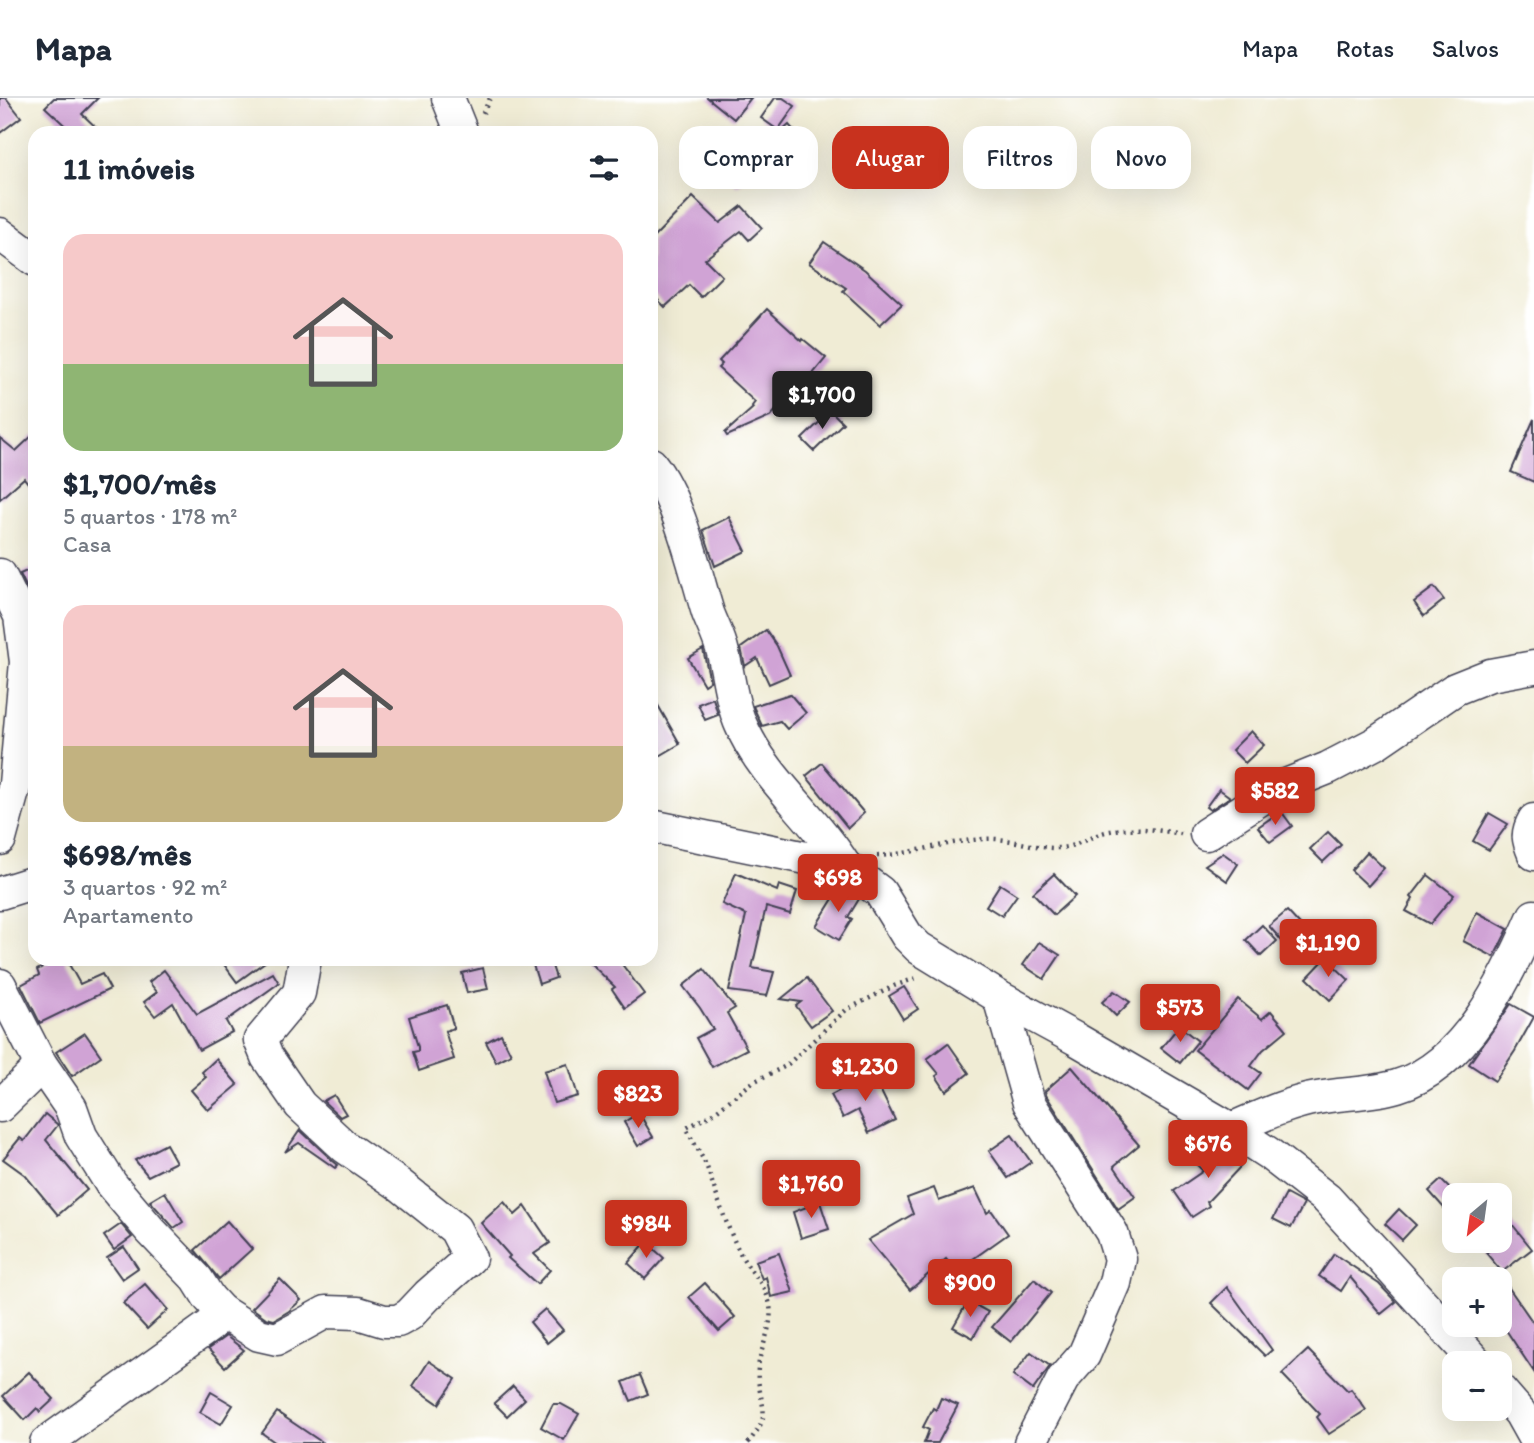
<!DOCTYPE html>
<html lang="pt">
<head>
<meta charset="utf-8">
<style>
	:root { --surface:#fff; --page:#f2f2f3; --text:#1f2937; --muted:#747a83; --line:#e0e1e3; --accent:#c8321e }
	body { margin:0; font-family:Itim,sans-serif; background:var(--page); color:var(--text); height:100vh; display:flex; flex-direction:column; font-size:26px; white-space:nowrap }
	* { box-sizing:border-box; margin:0 }
	p { font-size:23px; color:var(--muted) }
	.icon { flex:none; width:38px; height:38px; fill:none; stroke:currentColor; stroke-width:2; stroke-linecap:round; stroke-linejoin:round }
	.map { position:relative; flex:1; overflow:hidden }
	.sheet { position:absolute; left:28px; top:28px; width:630px; height:840px; display:flex; flex-direction:column; background:var(--surface); border-radius:21px; box-shadow:0 7px 28px #0002 }
	.sheet>* { flex:none }
	.top-card { position:absolute; left:679px; top:28px; width:665px; height:63px; display:flex; gap:14px }
	.needle { width:46px; rotate:209deg }
	.buttons { position:absolute; left:1442px; top:1085px; display:grid; gap:14px }
	.buttons a { display:grid; place-items:center; width:70px; height:70px; border-radius:14px; background:var(--surface); box-shadow:0 7px 28px #0002; font-size:35px }
	.price { position:absolute; translate:-50% -60px; padding:0 16px; border-radius:7px; background:var(--accent); color:#fff; font-size:23px; line-height:46px; filter:drop-shadow(0 2px 4px #0008) }
	.price::after { content:''; position:absolute; left:50%; top:42px; width:21px; height:16px; margin-left:-10px; background:inherit; clip-path:polygon(0 0,100% 0,50% 100%) }
	.price.on { background:#222; color:#fff }
	ul { padding:0; list-style:none }
	li { display:grid; align-content:center; gap:14px; height:371px; padding:0 35px }
	li span { display:grid; place-items:center; height:217px; border-radius:21px; color:#555 }
	li>.icon { margin-inline-start:auto }
	span .icon { width:126px; height:126px; fill:#fffc; stroke-width:1 }
	li b { font-size:30px }
	h2 { display:flex; justify-content:space-between; align-items:center; height:84px; padding:0 35px; font-size:30px }
	.chip { padding:0 24px; border-radius:21px; background:var(--surface); box-shadow:0 7px 28px #0002; font-size:24px; line-height:63px }
	.chip.on { background:var(--accent); color:#fff }
	header { display:flex; align-items:center; gap:42px; box-sizing:border-box; height:98px; padding:0 35px; background:var(--surface); border-bottom:2px solid var(--line) }
	header strong { font-size:33px }
	nav { display:flex; gap:38px; margin-inline-start:auto; font-size:24px }
	.map>svg:first-child { display:block }
	.building { fill:#d0a3d5 }
	.lines { fill:none; stroke-linecap:round; stroke-linejoin:round }
	.minor-casing { stroke:#414052; stroke-width:35 }
	.path { stroke:#414052; stroke-width:4.5; stroke-dasharray:2 5; stroke-linecap:butt }
	.minor { stroke:#fff; stroke-width:32 }
</style>
</head>
<body>
<header>
<strong>Mapa</strong>
<nav><a>Mapa</a><a>Rotas</a><a>Salvos</a></nav>
</header>
<div class="map">
<svg width="1534" height="1345" viewBox="0 0 1534 1345">
	<rect width="100%" height="100%" fill="#fff"/>
	<filter id="ink" filterUnits="userSpaceOnUse"><feTurbulence type="fractalNoise" baseFrequency=".0143" numOctaves="2"/><feDisplacementMap in="SourceGraphic" scale="14" xChannelSelector="R" yChannelSelector="G"/><feConvolveMatrix kernelMatrix="1 2 1 2 8 2 1 2 1" color-interpolation-filters="sRGB"/></filter>
	<filter id="wash" filterUnits="userSpaceOnUse"><feTurbulence type="fractalNoise" baseFrequency=".00686" numOctaves="4" result="noise"/><feDisplacementMap in="SourceGraphic" scale="28" xChannelSelector="R" yChannelSelector="G"/><feGaussianBlur stdDeviation="1.57" result="paint"/><feColorMatrix in="noise" values="0 0 0 0 0 0 0 0 0 0 0 0 0 0 0 0 0 1.4 0 .05"/><feComposite in="paint" operator="in"/></filter>
	<g filter="url(#wash)">
		<rect width="100%" height="100%" fill="#f0ecd5"/>
		<g id="blocks">
			<g class="building">
				<path d="M 0,0 L 6,0 L 21,19 L 0,35 Z"/>
				<path d="M 54,0 L 98,0 L 82,16 L 102,35 L 73,35 L 45,9 Z"/>
				<path d="M 708,0 L 751,0 L 734,21 Z"/>
				<path d="M 775,0 L 783,0 L 795,8 L 778,32 L 761,20 Z"/>
				<path d="M 789,27 L 807,47 L 773,76 L 756,56 Z"/>
				<path d="M 858,49 L 879,71 L 861,87 L 841,65 Z"/>
				<path d="M 738,53 L 754,75 L 737,88 L 720,66 Z"/>
				<path d="M 693,99 L 720,125 L 742,108 L 762,130 L 749,142 L 741,133 L 705,161 L 722,178 L 701,199 L 689,187 L 665,209 L 651,195 L 651,142 Z"/>
				<path d="M 824,144 L 865,172 L 902,206 L 880,227 L 843,193 L 846,190 L 809,165 Z"/>
				<path d="M 767,211 L 802,243 L 803,241 L 826,260 L 808,282 L 805,280 L 770,319 L 727,338 L 725,335 L 753,310 L 752,308 L 755,304 L 718,270 L 722,266 L 719,263 Z"/>
				<path d="M 831,313 L 843,325 L 814,353 L 802,341 Z"/>
				<path d="M 1534,321 L 1534,384 L 1511,374 Z"/>
				<path d="M 35,335 L 35,394 L 24,380 L 0,401 L 0,340 L 16,353 Z"/>
				<path d="M 729,419 L 746,453 L 715,468 L 703,432 Z"/>
				<path d="M 35,469 L 35,507 L 20,476 Z"/>
				<path d="M 1434,489 L 1444,502 L 1424,518 L 1414,504 Z"/>
				<path d="M 766,532 L 777,548 L 790,577 L 769,586 L 757,560 L 745,568 L 741,550 Z"/>
				<path d="M 703,551 L 710,583 L 704,587 L 688,560 Z"/>
				<path d="M 651,595 L 680,646 L 651,663 Z"/>
				<path d="M 790,596 L 806,615 L 787,631 L 780,623 L 762,628 L 753,608 Z"/>
				<path d="M 713,600 L 718,617 L 705,622 L 698,606 Z"/>
				<path d="M 1251,633 L 1264,647 L 1245,665 L 1232,652 Z"/>
				<path d="M 822,665 L 864,715 L 848,730 L 806,678 Z"/>
				<path d="M 1219,691 L 1230,699 L 1210,712 L 1206,709 Z"/>
				<path d="M 1281,713 L 1292,728 L 1270,744 L 1258,729 Z"/>
				<path d="M 1489,715 L 1508,726 L 1489,752 L 1473,743 Z"/>
				<path d="M 1328,734 L 1341,747 L 1323,764 L 1310,751 Z"/>
				<path d="M 1367,754 L 1384,770 L 1368,788 L 1351,772 Z"/>
				<path d="M 1223,755 L 1238,766 L 1227,783 L 1205,767 Z"/>
				<path d="M 736,775 L 777,793 L 779,787 L 797,793 L 790,816 L 766,809 L 752,870 L 774,874 L 767,898 L 729,893 L 746,817 L 722,806 Z"/>
				<path d="M 1054,776 L 1075,798 L 1054,817 L 1033,795 Z"/>
				<path d="M 1428,777 L 1454,797 L 1430,826 L 1406,813 L 1413,801 L 1411,799 Z"/>
				<path d="M 1000,786 L 1017,797 L 1002,818 L 986,808 Z"/>
				<path d="M 841,788 L 859,801 L 848,819 L 852,821 L 839,842 L 816,828 Z"/>
				<path d="M 1287,813 L 1300,827 L 1282,843 L 1269,828 Z"/>
				<path d="M 1477,814 L 1508,831 L 1494,859 L 1463,843 Z"/>
				<path d="M 1262,827 L 1277,843 L 1261,858 L 1246,842 Z"/>
				<path d="M 1039,844 L 1060,857 L 1044,881 L 1023,867 Z"/>
				<path d="M 1326,860 L 1349,882 L 1330,902 L 1307,880 Z"/>
				<path d="M 57,861 L 66,861 L 80,886 L 102,876 L 110,891 L 40,925 L 21,887 L 39,877 L 37,872 Z"/>
				<path d="M 220,861 L 269,861 L 237,884 Z"/>
				<path d="M 586,861 L 618,861 L 644,896 L 625,910 L 612,891 L 615,889 Z"/>
				<path d="M 550,862 L 556,880 L 539,886 L 533,867 Z"/>
				<path d="M 483,870 L 488,891 L 467,895 L 462,875 Z"/>
				<path d="M 704,871 L 735,910 L 727,915 L 747,951 L 712,969 L 696,940 L 713,931 L 700,910 L 683,888 Z"/>
				<path d="M 164,872 L 197,916 L 273,875 L 279,885 L 226,923 L 232,934 L 199,952 L 173,905 L 155,918 L 144,904 L 157,894 L 149,884 Z"/>
				<path d="M 807,880 L 832,913 L 811,928 L 796,908 L 801,904 L 781,901 Z"/>
				<path d="M 904,889 L 918,911 L 903,921 L 889,898 Z"/>
				<path d="M 1114,893 L 1130,904 L 1116,918 L 1102,904 Z"/>
				<path d="M 1238,901 L 1262,921 L 1271,913 L 1287,932 L 1263,952 L 1251,968 L 1261,975 L 1248,992 L 1195,952 Z"/>
				<path d="M 1511,906 L 1534,919 L 1515,953 L 1495,983 L 1469,966 Z"/>
				<path d="M 447,907 L 454,930 L 445,933 L 454,961 L 419,973 L 413,954 L 418,953 L 418,949 L 409,919 Z"/>
				<path d="M 1179,928 L 1198,943 L 1180,965 L 1161,950 Z"/>
				<path d="M 85,935 L 101,958 L 72,978 L 56,954 Z"/>
				<path d="M 501,936 L 511,956 L 496,964 L 486,944 Z"/>
				<path d="M 948,945 L 969,975 L 946,993 L 936,978 L 939,976 L 927,961 Z"/>
				<path d="M 216,961 L 238,987 L 208,1012 L 191,992 L 206,979 L 202,974 Z"/>
				<path d="M 568,966 L 578,998 L 554,1005 L 544,973 Z"/>
				<path d="M 1072,969 L 1139,1047 L 1114,1068 L 1135,1099 L 1118,1111 L 1046,997 L 1045,993 Z"/>
				<path d="M 872,975 L 895,1022 L 869,1035 L 858,1012 L 843,1020 L 831,997 Z"/>
				<path d="M 334,997 L 346,1016 L 340,1019 L 323,1003 Z"/>
				<path d="M 639,1015 L 653,1039 L 638,1048 L 624,1024 Z"/>
				<path d="M 45,1016 L 58,1027 L 46,1042 L 87,1092 L 58,1117 L 25,1077 L 3,1061 L 20,1040 L 24,1043 Z"/>
				<path d="M 300,1032 L 333,1063 L 338,1067 L 335,1070 L 299,1045 L 285,1054 Z"/>
				<path d="M 1012,1037 L 1031,1064 L 1008,1080 L 989,1053 Z"/>
				<path d="M 1217,1044 L 1241,1068 L 1207,1104 L 1209,1108 L 1192,1119 L 1174,1093 L 1203,1073 L 1196,1066 Z"/>
				<path d="M 166,1046 L 176,1064 L 148,1078 L 135,1062 Z"/>
				<path d="M 1441,1082 L 1456,1097 L 1444,1110 L 1429,1093 Z"/>
				<path d="M 934,1090 L 939,1103 L 975,1090 L 987,1115 L 991,1112 L 1008,1136 L 973,1161 L 975,1164 L 959,1177 L 946,1161 L 910,1192 L 868,1142 L 913,1116 L 907,1100 Z"/>
				<path d="M 165,1094 L 183,1124 L 174,1130 L 150,1103 Z"/>
				<path d="M 1286,1096 L 1304,1106 L 1291,1130 L 1273,1121 Z"/>
				<path d="M 504,1104 L 515,1117 L 525,1108 L 550,1145 L 534,1156 L 550,1172 L 537,1186 L 508,1160 L 510,1158 L 481,1125 Z"/>
				<path d="M 820,1104 L 829,1131 L 801,1140 L 793,1114 Z"/>
				<path d="M 665,1109 L 679,1124 L 658,1142 L 645,1127 Z"/>
				<path d="M 1399,1111 L 1416,1127 L 1402,1142 L 1385,1126 Z"/>
				<path d="M 1500,1111 L 1532,1151 L 1502,1174 L 1486,1155 L 1500,1144 Z"/>
				<path d="M 227,1123 L 252,1151 L 219,1181 L 195,1152 Z"/>
				<path d="M 121,1126 L 132,1139 L 114,1152 L 104,1138 Z"/>
				<path d="M 646,1144 L 664,1160 L 645,1181 L 628,1165 Z"/>
				<path d="M 124,1149 L 138,1170 L 122,1181 L 107,1160 Z"/>
				<path d="M 779,1155 L 793,1194 L 771,1199 L 766,1179 L 762,1181 L 755,1163 Z"/>
				<path d="M 1334,1156 L 1379,1186 L 1396,1204 L 1381,1216 L 1350,1179 L 1341,1193 L 1319,1178 Z"/>
				<path d="M 1500,1177 L 1534,1226 L 1534,1274 L 1500,1223 Z"/>
				<path d="M 280,1181 L 301,1202 L 289,1213 L 274,1222 L 266,1220 L 252,1210 Z"/>
				<path d="M 1034,1181 L 1051,1195 L 1011,1244 L 992,1229 Z"/>
				<path d="M 705,1185 L 735,1219 L 719,1233 L 689,1199 Z"/>
				<path d="M 145,1186 L 168,1212 L 147,1231 L 123,1205 Z"/>
				<path d="M 1227,1189 L 1272,1252 L 1265,1258 L 1211,1205 Z"/>
				<path d="M 968,1203 L 988,1214 L 973,1240 L 953,1229 Z"/>
				<path d="M 545,1211 L 563,1232 L 547,1245 L 530,1224 Z"/>
				<path d="M 226,1238 L 244,1252 L 225,1269 L 208,1251 Z"/>
				<path d="M 1308,1252 L 1348,1293 L 1351,1291 L 1366,1312 L 1329,1336 L 1317,1319 L 1320,1316 L 1282,1276 Z"/>
				<path d="M 1031,1254 L 1050,1268 L 1033,1292 L 1013,1277 Z"/>
				<path d="M 429,1263 L 456,1281 L 439,1306 L 413,1288 Z"/>
				<path d="M 29,1274 L 54,1301 L 40,1314 L 37,1310 L 25,1322 L 3,1298 Z"/>
				<path d="M 640,1277 L 648,1296 L 631,1303 L 623,1284 Z"/>
				<path d="M 513,1288 L 525,1301 L 507,1318 L 494,1305 Z"/>
				<path d="M 211,1294 L 233,1307 L 221,1326 L 200,1314 Z"/>
				<path d="M 941,1300 L 958,1307 L 938,1345 L 924,1345 L 929,1332 L 923,1329 L 933,1310 L 936,1312 Z"/>
				<path d="M 553,1306 L 561,1306 L 579,1316 L 564,1342 L 541,1329 Z"/>
				<path d="M 277,1314 L 323,1345 L 276,1345 L 262,1335 Z"/>
			</g>
		</g>
	</g>
	<g filter="url(#ink)">
		<use href="#blocks" fill-opacity="0" stroke="#414052" stroke-width="2"/>
		<g class="lines">
			<defs>
				<g id="minor">
					<path d="M 448,0 L 462,35"/>
					<path d="M 0,136 L 35,162"/>
					<path d="M 651,366 C 680,403 694,470 708,515 C 713,528 720,541 723,555 C 729,578 731,605 741,627 C 765,682 814,718 845,768"/>
					<path d="M 0,477 L 20,518 L 26,564 L 15,686 L 0,741"/>
					<path d="M 1534,722 C 1526,736 1528,742 1534,756"/>
					<path d="M 651,728 L 845,768 L 880,794 L 907,838 L 919,850 L 999,899 L 1076,941 L 1231,1031 L 1268,1055 L 1327,1101 L 1477,1265"/>
					<path d="M 1206,736 L 1276,691 L 1328,670 L 1376,645 L 1455,591 L 1490,577 L 1534,569"/>
					<path d="M 0,795 L 35,784"/>
					<path d="M 0,887 L 40,965 L 71,1010 L 81,1038 L 111,1086 L 150,1132 L 197,1181 L 209,1200 L 221,1213 L 211,1227 L 46,1345"/>
					<path d="M 999,899 L 1029,1005 L 1112,1135 L 1120,1161 L 1115,1185 L 1084,1257 L 1063,1281 L 1030,1345"/>
					<path d="M 0,1008 L 33,976 L 40,965"/>
					<path d="M 1231,1031 C 1259,1019 1288,1005 1317,1000 C 1343,995 1371,996 1397,988 C 1466,968 1507,880 1534,818"/>
					<path d="M 221,1213 L 259,1237 L 277,1241 L 326,1214 L 358,1215 L 384,1223 L 398,1223 L 409,1217 L 428,1197 L 470,1160 L 455,1131 L 400,1087 L 345,1049 L 300,1007 L 267,959 L 260,942 L 299,895 L 305,861"/>
					<path d="M 1500,1292 L 1520,1315 L 1534,1340"/>
				</g>
			</defs>
			<use href="#minor" class="minor-casing"/>
			<g class="path">
				<path d="M 483,15 L 490,0"/>
				<path d="M 877,758 C 914,756 948,743 984,741 C 1010,739 1034,751 1059,750 C 1078,749 1093,736 1110,733 C 1132,728 1160,732 1181,736"/>
				<path d="M 748,1345 C 772,1315 762,1314 758,1281 C 755,1256 774,1233 770,1208 C 767,1188 750,1174 741,1157 C 728,1131 719,1105 710,1078 C 705,1061 694,1046 686,1030 L 711,1017 L 753,984 L 786,968 L 846,912 L 894,888 L 919,879"/>
			</g>
			<use href="#minor" class="minor"/>
		</g>
	</g>
</svg>
<div class="buttons">
<a><svg class="needle" viewBox="-14 -14 28 28"><path d="M0-13l5 13h-10z" fill="#e53935"/><path d="M0 13l5-13h-10z" fill="#747a83"/></svg></a>
<a>+</a>
<a>−</a>
</div>
<b class="price on" style="left:822px;top:333px">$1,700</b>
<b class="price" style="left:1275px;top:729px">$582</b>
<b class="price" style="left:838px;top:816px">$698</b>
<b class="price" style="left:1328px;top:881px">$1,190</b>
<b class="price" style="left:1180px;top:946px">$573</b>
<b class="price" style="left:865px;top:1005px">$1,230</b>
<b class="price" style="left:638px;top:1032px">$823</b>
<b class="price" style="left:1208px;top:1082px">$676</b>
<b class="price" style="left:811px;top:1122px">$1,760</b>
<b class="price" style="left:646px;top:1162px">$984</b>
<b class="price" style="left:970px;top:1221px">$900</b>
<div class="top-card">
<a class="chip">Comprar</a>
<a class="chip on">Alugar</a>
<a class="chip">Filtros</a>
<a class="chip">Novo</a>
</div>
<section class="sheet">
<h2>11 imóveis<svg class="icon" aria-label="filters" viewBox="0 0 24 24"><path d="M4 7h16M4 17h16"/><circle cx="9" cy="7" r="2"/><circle cx="15" cy="17" r="2"/></svg></h2>
<ul>
<li><span style="background:linear-gradient(#f6c9c9 60%,#8fb573 0)"><svg class="icon" aria-label="home" viewBox="0 0 24 24"><path d="M3 11l9-7 9 7M6 9v11h12V9"/></svg></span><div><b>$1,700/mês</b><p>5 quartos · 178 m²</p><p>Casa</p></div></li>
<li><span style="background:linear-gradient(#f6c9c9 65%,#c2b280 0)"><svg class="icon" aria-label="home" viewBox="0 0 24 24"><path d="M3 11l9-7 9 7M6 9v11h12V9"/></svg></span><div><b>$698/mês</b><p>3 quartos · 92 m²</p><p>Apartamento</p></div></li>
</ul>
</section>
</div>
</body>
</html>
